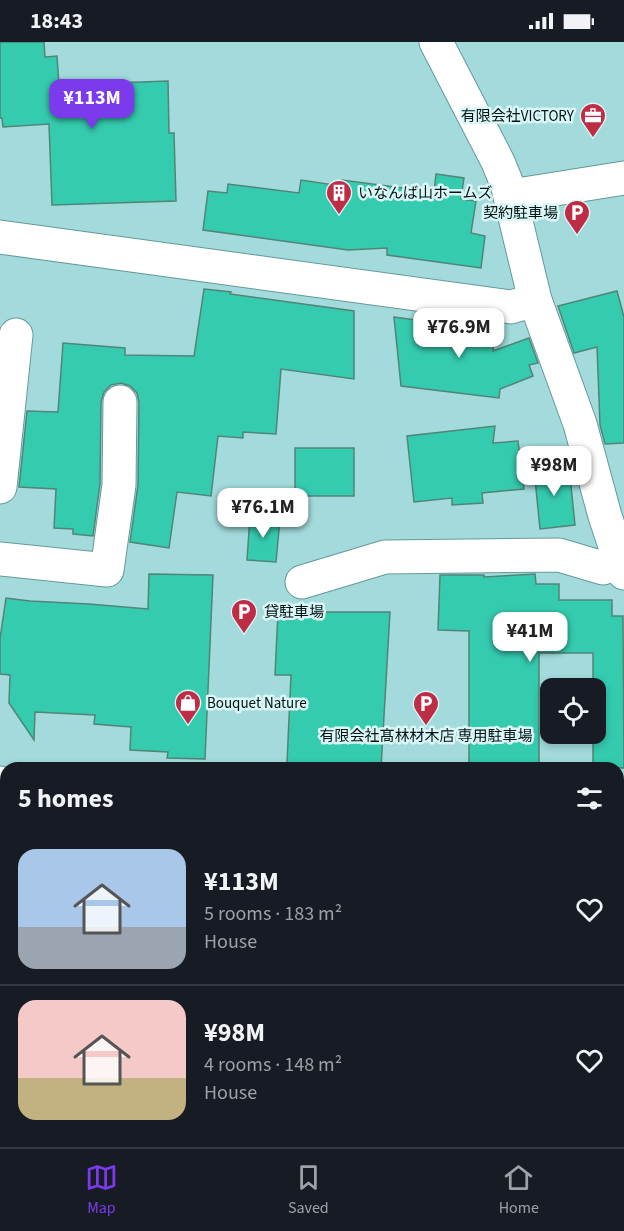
<!DOCTYPE html>
<html lang="en">
<head>
<meta charset="utf-8">
<style>
	:root { --surface:#171b24; --page:#20242c; --text:#f1f3f6; --muted:#9ea1a6; --line:#363941; --accent:#7c3aed }
	body { margin:0; font-family:"Source Sans 3","Noto Sans JP",sans-serif; background:var(--page); color:var(--text); height:100vh; display:flex; flex-direction:column; font-size:22px; white-space:nowrap }
	* { box-sizing:border-box; margin:0 }
	p { font-size:20px; color:var(--muted) }
	.icon { flex:none; width:33px; height:33px; fill:none; stroke:currentColor; stroke-width:2; stroke-linecap:round; stroke-linejoin:round }
	.map { position:relative; flex:1; overflow:hidden }
	.drawer { position:absolute; left:0px; top:720px; width:624px; height:386px; display:flex; flex-direction:column; background:var(--surface); border-radius:18px 18px 0 0; box-shadow:0 3px 9px #0003 }
	.drawer>* { flex:none }
	.tools { position:absolute; left:540px; top:636px; display:grid; gap:12px }
	.tools a { display:grid; place-items:center; width:66px; height:66px; border-radius:12px; background:var(--surface); box-shadow:0 3px 9px #0003; font-size:30px }
	.price { position:absolute; translate:-50% -51px; padding:0 14px; border-radius:12px; background:#fff; color:#222; font-size:20px; line-height:39px; filter:drop-shadow(0 2px 3px #0008) }
	.price::after { content:''; position:absolute; left:50%; top:36px; width:18px; height:14px; margin-left:-9px; background:inherit; clip-path:polygon(0 0,100% 0,50% 100%) }
	.price.active { background:var(--accent); color:#fff }
	ul { padding:0; list-style:none }
	li { display:flex; align-items:center; gap:18px; height:150px; padding:0 18px }
	li+li { border-top:2px solid var(--line) }
	li span { display:grid; place-items:center; flex:none; width:168px; height:120px; border-radius:18px; color:#555 }
	li>.icon { margin-inline-start:auto }
	span .icon { width:72px; height:72px; fill:#fffc; stroke-width:1 }
	li b { font-size:26px }
	h2 { display:flex; justify-content:space-between; align-items:center; height:72px; padding:0 18px; font-size:26px }
	.status { display:flex; justify-content:space-between; align-items:center; height:42px; padding:0 30px; background:var(--surface); direction:ltr }
	.status svg { height:16px; fill:currentColor }
	.menu { display:flex; justify-content:space-around; align-items:center; height:84px; border-top:2px solid var(--line); background:var(--surface); font-size:16px; color:var(--muted) }
	.menu a { display:grid; justify-items:center; gap:3px }
	.menu .active { color:var(--accent) }
	.map>svg:first-child { display:block }
	.built { fill:#8dcdce }
	.building { fill:#35cbaf; stroke:#528478; stroke-width:1.5 }
	.lines { fill:none; stroke-linecap:round; stroke-linejoin:round }
	.street-casing { stroke:#63999a; stroke-width:35 }
	.primary-casing { stroke:#63999a; stroke-width:35 }
	.street { stroke:#fff; stroke-width:33 }
	.primary { stroke:#fff; stroke-width:33 }
	.labels { text-anchor:middle; stroke-width:5; stroke-linejoin:round; paint-order:stroke }
	.poi-label { font-size:15px; fill:#011415; stroke:#dbf6f6; text-anchor:start }
</style>
</head>
<body>
<div class="status"><b>18:43</b><svg viewBox="0 0 49 12"><path d="M0 12V9h3v3zM5 12V6h3v6zM10 12V3h3v9zM15 12V0h3v12zM26 1h20v11H26zM47 4h2v5h-2z"/></svg></div>
<div class="map">
<svg width="624" height="1105" viewBox="0 0 624 1105">
	<rect width="100%" height="100%" fill="#a3dbdc"/>
	<path class="built" d="M 0,1041 L 6,1042 L 6,1100 L 618,1100 L 618,1092 L 624,1093 L 624,1105 L 0,1105 Z"/>
	<g class="building">
		<path d="M 0,0 L 44,0 L 45,15 L 57,14 L 59,43 L 168,39 L 169,91 L 174,91 L 176,159 L 52,163 L 49,82 L 3,85 L 2,76 L 0,76 Z"/>
		<path d="M 436,132 L 464,136 L 461,157 L 476,159 L 471,191 L 485,194 L 481,226 L 387,213 L 387,206 L 348,208 L 203,188 L 208,149 L 227,151 L 228,142 L 299,151 L 301,138 L 341,144 L 342,138 L 434,150 Z"/>
		<path d="M 204,247 L 231,250 L 230,252 L 354,269 L 354,337 L 281,327 L 276,392 L 243,390 L 243,396 L 218,394 L 211,454 L 177,450 L 169,506 L 130,500 L 138,443 L 139,360 L 137,351 L 130,344 L 121,341 L 111,343 L 104,350 L 101,360 L 100,442 L 93,494 L 73,492 L 73,487 L 54,486 L 56,447 L 19,445 L 27,369 L 58,370 L 63,301 L 125,306 L 125,313 L 194,314 Z"/>
		<path d="M 617,249 L 624,275 L 624,401 L 605,402 L 600,383 L 597,305 L 574,311 L 558,264 Z"/>
		<path d="M 394,275 L 495,289 L 493,309 L 529,296 L 538,321 L 529,323 L 533,334 L 500,347 L 499,356 L 401,344 Z"/>
		<path d="M 495,384 L 493,401 L 518,399 L 524,447 L 482,451 L 483,461 L 452,463 L 452,456 L 414,460 L 407,394 Z"/>
		<rect x="295" y="406" width="59" height="48"/>
		<path d="M 569,424 L 575,483 L 540,487 L 534,427 Z"/>
		<path d="M 250,474 L 280,477 L 276,520 L 247,518 Z"/>
		<path d="M 149,532 L 213,533 L 205,717 L 167,716 L 168,710 L 130,708 L 131,685 L 94,682 L 95,673 L 35,670 L 34,698 L 9,661 L 10,633 L 0,632 L 0,597 L 6,556 L 30,559 L 89,562 L 148,567 Z"/>
		<path d="M 535,532 L 536,542 L 559,542 L 559,558 L 612,558 L 612,574 L 623,574 L 624,726 L 593,726 L 593,692 L 596,692 L 596,646 L 593,646 L 593,611 L 539,611 L 539,726 L 469,726 L 469,589 L 438,588 L 440,533 L 484,533 L 484,535 Z"/>
		<path d="M 278,570 L 390,570 L 381,726 L 319,726 L 319,723 L 287,721 L 291,633 L 275,633 Z"/>
	</g>
	<g class="lines">
		<defs>
			<g id="street">
				<path d="M 436,0 L 498,120 L 507,142 L 535,258 L 580,382 L 605,474 L 624,531"/>
				<path d="M 511,154 L 624,136"/>
				<path d="M 0,195 L 511,265 L 535,258"/>
				<path d="M 0,445 L 16,293"/>
				<path d="M 0,517 L 107,528 L 119,443 L 120,360"/>
				<path d="M 302,540 L 385,515 L 559,513 L 603,526 L 620,520"/>
				<path d="M 0,1028 L 6,1029"/>
				<path d="M 618,1080 L 624,1080"/>
			</g>
			<g id="primary">
				<path d="M 0,741 L 6,742"/>
				<path d="M 618,778 L 624,777"/>
				<path d="M 0,799 L 6,800"/>
				<path d="M 618,824 L 624,823"/>
			</g>
		</defs>
		<use href="#street" class="street-casing"/>
		<use href="#primary" class="primary-casing"/>
		<use href="#street" class="street"/>
		<use href="#primary" class="primary"/>
	</g>
	<defs>
		<symbol id="office-pin" viewBox="-11 -11 22 30"><path d="M0 17L-7.5 6A9.5 9.5 0 1 1 7.5 6Z" fill="#be2d45" stroke="#dbf6f6"/><path d="M-6-3h4V-5.5h4V-3h4V5H-6ZM-1-4.5V-3h2v-1.5ZM-6 0V1H6V0Z" fill="#fff"/></symbol>
		<symbol id="building-pin" viewBox="-11 -11 22 30"><path d="M0 17L-7.5 6A9.5 9.5 0 1 1 7.5 6Z" fill="#be2d45" stroke="#dbf6f6"/><path d="M-4-6H4V6H1V3H-1V6H-4ZM-2.5-4.3h1.7v1.8h-1.7ZM.8-4.3h1.7v1.8H.8ZM-2.5-1h1.7V.8h-1.7ZM.8-1h1.7V.8H.8Z" fill="#fff"/></symbol>
		<symbol id="parking-pin" viewBox="-11 -11 22 30"><path d="M0 17L-7.5 6A9.5 9.5 0 1 1 7.5 6Z" fill="#be2d45" stroke="#dbf6f6"/><path d="M-3.5-5.5H1a3.5 3.5 0 0 1 0 7H-1V5.5H-3.5ZM-1-3.4V-.6H.8a1.4 1.4 0 0 0 0-2.8Z" fill="#fff"/></symbol>
		<symbol id="shop-pin" viewBox="-11 -11 22 30"><path d="M0 17L-7.5 6A9.5 9.5 0 1 1 7.5 6Z" fill="#be2d45" stroke="#dbf6f6"/><path d="M-5-2.5h2.3a2.7 3.5 0 0 1 5.4 0H5L5.5 6h-11ZM-1.5-2.5h3a1.5 2.3 0 0 0-3 0Z" fill="#fff"/></symbol>
	</defs>
	<g fill-rule="evenodd">
		<use href="#office-pin" x="578" y="59" width="30" height="40"/>
		<use href="#building-pin" x="324" y="136" width="30" height="40"/>
		<use href="#parking-pin" x="562" y="156" width="30" height="40"/>
		<use href="#parking-pin" x="229" y="555" width="30" height="40"/>
		<use href="#shop-pin" x="173" y="646" width="30" height="40"/>
		<use href="#parking-pin" x="411" y="647" width="30" height="40"/>
	</g>
	<g class="labels">
		<g class="poi-label">
			<text x="574" y="79" text-anchor="end">有限会社VICTORY</text>
			<text x="358" y="156">いなんば山ホームズ</text>
			<text x="558" y="176" text-anchor="end">契約駐車場</text>
			<text x="264" y="575">貸駐車場</text>
			<text x="207" y="666">Bouquet Nature</text>
			<text x="426" y="699" text-anchor="middle">有限会社髙林材木店 専用駐車場</text>
		</g>
	</g>
</svg>
<div class="tools">
<a><svg class="icon" aria-label="locate" viewBox="0 0 24 24"><circle cx="12" cy="12" r="6"/><path d="M12 2v4M12 18v4M2 12h4M18 12h4"/></svg></a>
</div>
<b class="price active" style="left:92px;top:88px">¥113M</b>
<b class="price" style="left:459px;top:317px">¥76.9M</b>
<b class="price" style="left:554px;top:455px">¥98M</b>
<b class="price" style="left:263px;top:497px">¥76.1M</b>
<b class="price" style="left:530px;top:621px">¥41M</b>
<section class="drawer">
<h2>5 homes<svg class="icon" aria-label="filters" viewBox="0 0 24 24"><path d="M4 7h16M4 17h16"/><circle cx="9" cy="7" r="2"/><circle cx="15" cy="17" r="2"/></svg></h2>
<ul>
<li><span style="background:linear-gradient(#a9c7e8 65%,#9aa5b1 0)"><svg class="icon" aria-label="home" viewBox="0 0 24 24"><path d="M3 11l9-7 9 7M6 9v11h12V9"/></svg></span><div><b>¥113M</b><p>5 rooms · 183 m²</p><p>House</p></div><svg class="icon" aria-label="heart" viewBox="0 0 24 24"><path d="M12 20l-8-8c-3-5 5-10 8-4 3-6 11-1 8 4z"/></svg></li>
<li><span style="background:linear-gradient(#f6c9c9 65%,#c2b280 0)"><svg class="icon" aria-label="home" viewBox="0 0 24 24"><path d="M3 11l9-7 9 7M6 9v11h12V9"/></svg></span><div><b>¥98M</b><p>4 rooms · 148 m²</p><p>House</p></div><svg class="icon" aria-label="heart" viewBox="0 0 24 24"><path d="M12 20l-8-8c-3-5 5-10 8-4 3-6 11-1 8 4z"/></svg></li>
</ul>
</section>
</div>
<nav class="menu">
<a class="active"><svg class="icon" aria-label="map" viewBox="0 0 24 24"><path d="M3 6l6-2 6 2 6-2v14l-6 2-6-2-6 2zM9 4v14M15 6v14"/></svg>Map</a>
<a><svg class="icon" aria-label="saved" viewBox="0 0 24 24"><path d="M7 4h10v16l-5-4-5 4z"/></svg>Saved</a>
<a><svg class="icon" aria-label="home" viewBox="0 0 24 24"><path d="M3 11l9-7 9 7M6 9v11h12V9"/></svg>Home</a>
</nav>
</body>
</html>
